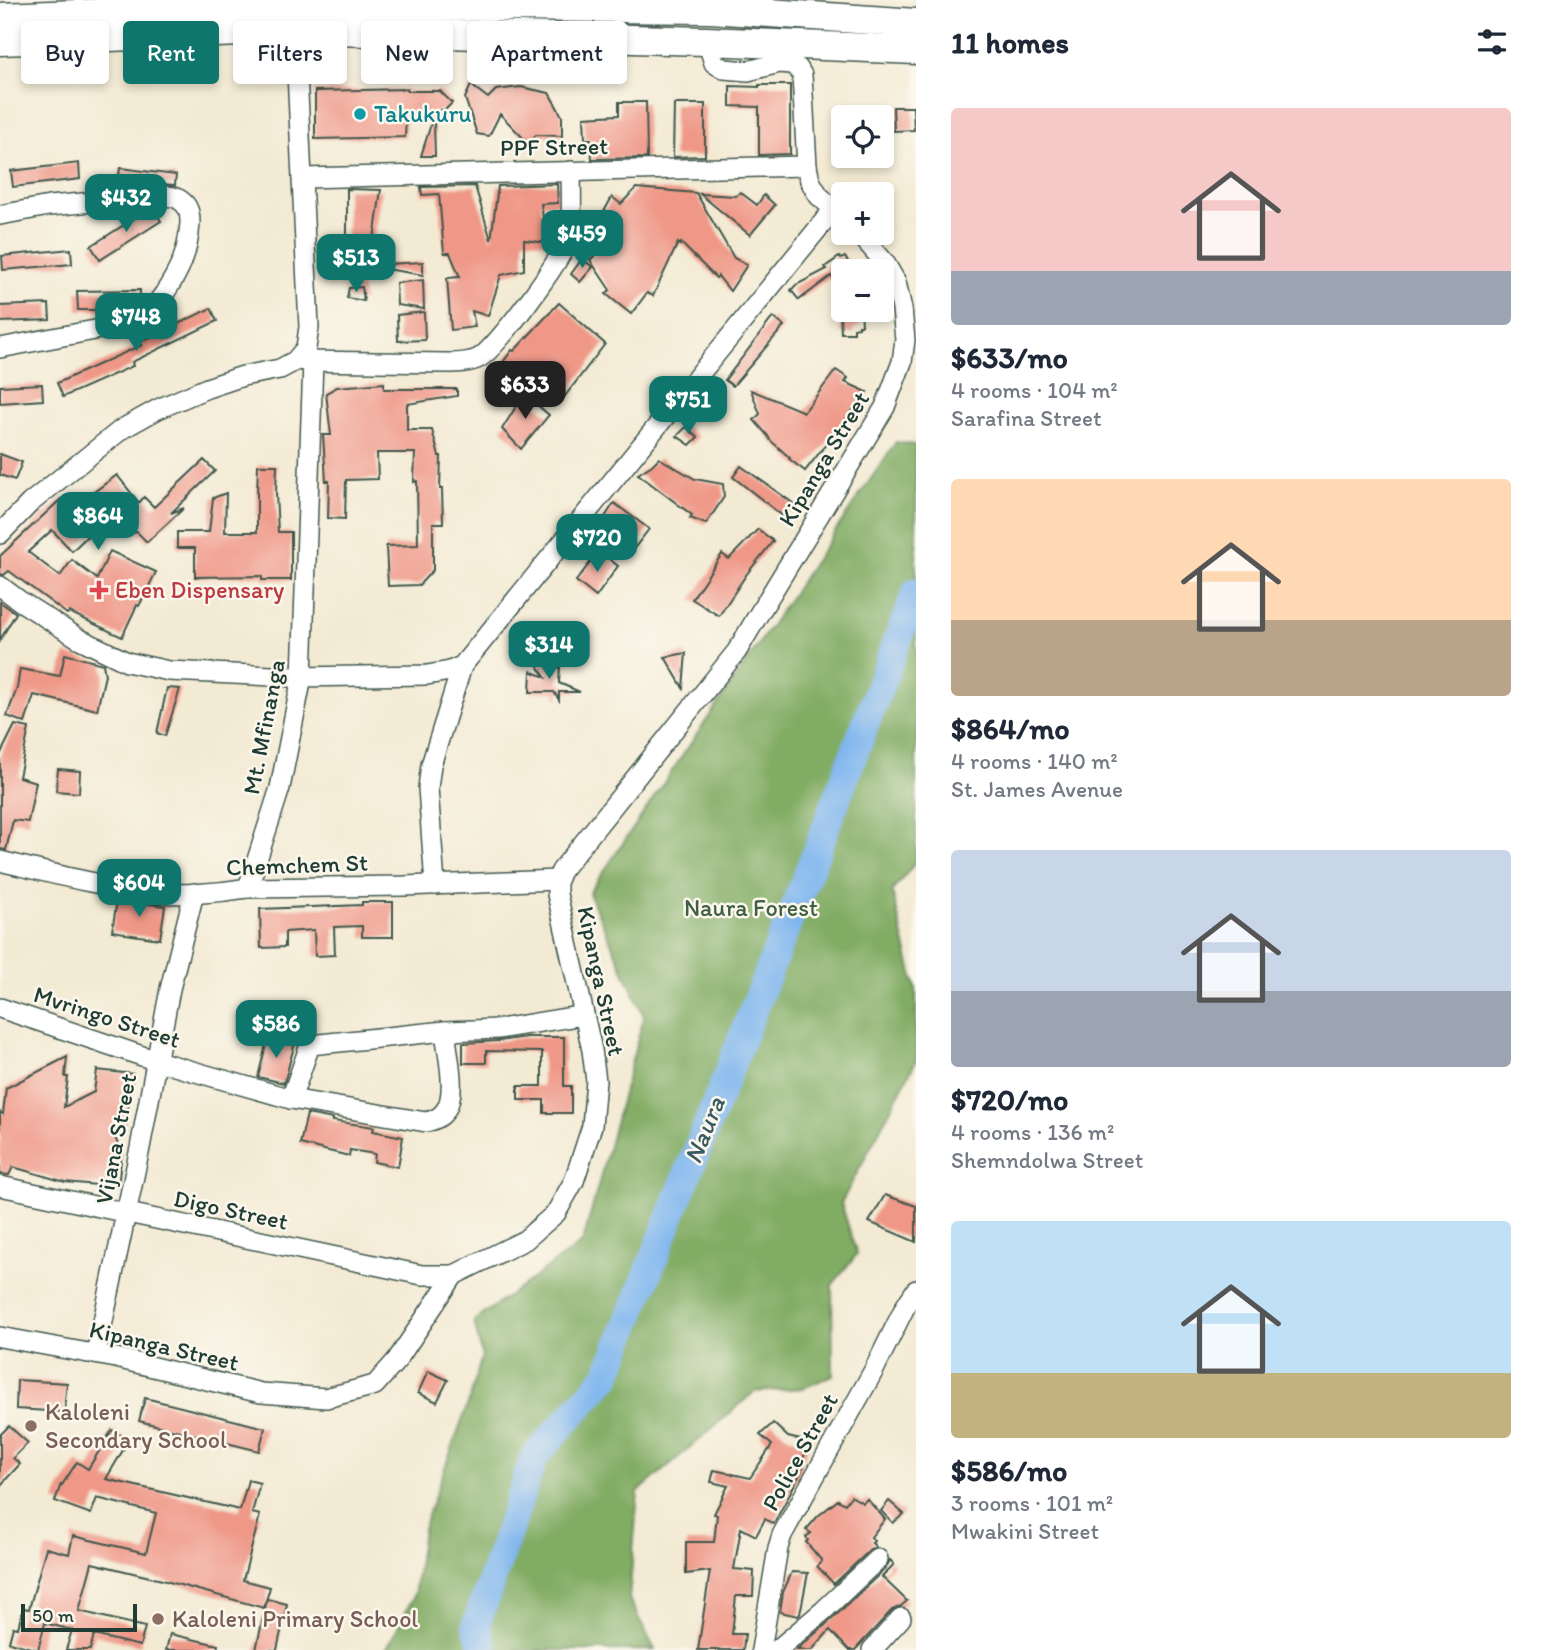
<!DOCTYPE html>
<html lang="en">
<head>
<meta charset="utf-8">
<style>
	:root { --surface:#fff; --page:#f2f2f3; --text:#1f2937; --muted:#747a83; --accent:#0f766e }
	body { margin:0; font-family:Itim,sans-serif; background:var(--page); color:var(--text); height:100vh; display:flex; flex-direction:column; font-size:26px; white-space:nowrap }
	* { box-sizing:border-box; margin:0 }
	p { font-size:23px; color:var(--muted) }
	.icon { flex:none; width:38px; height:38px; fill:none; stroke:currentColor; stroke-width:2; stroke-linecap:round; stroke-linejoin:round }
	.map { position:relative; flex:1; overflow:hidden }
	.panel { display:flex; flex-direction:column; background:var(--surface); width:630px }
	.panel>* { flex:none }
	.guide { position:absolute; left:21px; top:21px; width:665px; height:63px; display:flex; gap:14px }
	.fabs { position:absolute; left:831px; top:105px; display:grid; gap:14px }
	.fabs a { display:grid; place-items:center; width:63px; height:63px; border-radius:7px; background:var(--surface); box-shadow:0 4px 10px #0003; font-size:35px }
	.scale { position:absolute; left:21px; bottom:18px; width:116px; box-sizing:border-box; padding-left:7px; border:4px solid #1f3d34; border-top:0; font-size:19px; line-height:24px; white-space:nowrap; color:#1f3d34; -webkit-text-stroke:5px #fbf7ec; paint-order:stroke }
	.price { position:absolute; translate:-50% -60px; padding:0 16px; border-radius:14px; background:var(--accent); color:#fff; font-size:23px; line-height:46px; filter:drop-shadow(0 2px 4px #0008) }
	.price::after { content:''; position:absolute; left:50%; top:42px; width:21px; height:16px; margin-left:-10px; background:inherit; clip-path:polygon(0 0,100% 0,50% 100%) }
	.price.active { background:#222; color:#fff }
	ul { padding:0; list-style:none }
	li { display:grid; align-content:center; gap:14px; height:371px; padding:0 35px }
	li span { display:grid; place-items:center; height:217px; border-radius:7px; color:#555 }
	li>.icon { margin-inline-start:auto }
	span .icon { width:126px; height:126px; fill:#fffc; stroke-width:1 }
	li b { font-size:30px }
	h2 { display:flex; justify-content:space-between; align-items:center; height:84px; padding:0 35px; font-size:30px }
	.chip { padding:0 24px; border-radius:7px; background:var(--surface); box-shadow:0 4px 10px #0003; font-size:24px; line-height:63px }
	.chip.active { background:var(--accent); color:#fff }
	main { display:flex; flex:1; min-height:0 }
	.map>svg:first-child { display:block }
	.forest { fill:#81ac63; stroke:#50744c; stroke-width:2 }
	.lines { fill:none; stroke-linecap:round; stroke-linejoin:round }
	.river { stroke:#7eb5ee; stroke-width:28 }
	.building { fill:#ef9888 }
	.minor-casing { stroke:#3f574c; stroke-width:22 }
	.highway-casing { stroke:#3f574c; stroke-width:31 }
	.minor { stroke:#fff; stroke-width:19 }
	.highway { stroke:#fff; stroke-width:28 }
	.culture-dot { fill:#0f9aa8; stroke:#fbf7ec; stroke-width:2.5 }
	.health-dot { fill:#e0444e; stroke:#fbf7ec; stroke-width:2.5 }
	.education-dot { fill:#8d6e63; stroke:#fbf7ec; stroke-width:2.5 }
	.labels { text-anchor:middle; stroke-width:5; stroke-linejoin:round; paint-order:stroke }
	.culture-label { font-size:24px; fill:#0d838f; stroke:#fbf7ec; text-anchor:start }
	.street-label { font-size:24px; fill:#1f3d34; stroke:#fbf7ec }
	.health-label { font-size:24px; fill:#be3a42; stroke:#fbf7ec; text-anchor:start }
	.park-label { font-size:24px; fill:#406043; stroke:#fbf7ec }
	.education-label { font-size:24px; fill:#785e54; stroke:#fbf7ec; text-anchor:start }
	.water-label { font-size:26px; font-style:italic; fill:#375b62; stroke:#fbf7ec }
</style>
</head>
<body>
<main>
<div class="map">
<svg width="916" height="1650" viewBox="0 0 916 1650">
	<rect width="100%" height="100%" fill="#fbf7ec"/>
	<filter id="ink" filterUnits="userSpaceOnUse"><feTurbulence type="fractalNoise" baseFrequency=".0143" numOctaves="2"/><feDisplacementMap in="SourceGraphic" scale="14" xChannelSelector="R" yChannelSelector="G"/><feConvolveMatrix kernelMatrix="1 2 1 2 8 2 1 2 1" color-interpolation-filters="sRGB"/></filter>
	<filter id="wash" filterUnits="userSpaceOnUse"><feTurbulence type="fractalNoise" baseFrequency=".00686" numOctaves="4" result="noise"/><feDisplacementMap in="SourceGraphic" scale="28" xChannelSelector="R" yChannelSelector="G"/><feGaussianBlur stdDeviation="1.57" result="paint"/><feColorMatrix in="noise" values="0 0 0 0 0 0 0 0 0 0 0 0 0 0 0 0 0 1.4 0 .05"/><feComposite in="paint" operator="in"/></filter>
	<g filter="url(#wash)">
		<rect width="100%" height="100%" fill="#f3ead3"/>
		<path class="forest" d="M 896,442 L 916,445 L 916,862 L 892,891 L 916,990 L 916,1061 L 841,1203 L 857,1254 L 832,1285 L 833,1375 L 803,1388 L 754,1392 L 638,1492 L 629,1599 L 655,1650 L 386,1650 L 414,1596 L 423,1529 L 470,1398 L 482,1356 L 474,1321 L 583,1242 L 644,1016 L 589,893 Z"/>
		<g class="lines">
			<path class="river" d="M 484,1650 L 476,1625 L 534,1457 L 607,1376 L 817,850 L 916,592"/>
		</g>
		<g id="blocks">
			<g class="building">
				<path d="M 471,85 L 488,98 L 496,90 L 521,87 L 549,93 L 562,116 L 562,136 L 536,135 L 528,143 L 500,114 L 489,136 L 477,134 L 465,98 Z"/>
				<path d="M 759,85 L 790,85 L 790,154 L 759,155 L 759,107 L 730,106 L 730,86 L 759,87 Z"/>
				<path d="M 407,89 L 407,91 L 440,91 L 452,103 L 446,109 L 406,119 L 405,137 L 315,139 L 315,91 Z"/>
				<path d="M 619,102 L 646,102 L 647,158 L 592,159 L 591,139 L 585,139 L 584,117 L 619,115 Z"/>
				<path d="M 674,104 L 705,104 L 705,156 L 673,157 Z"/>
				<path d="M 893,107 L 913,107 L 914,130 L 894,131 Z"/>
				<path d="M 432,121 L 434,121 L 435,156 L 421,156 Z"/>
				<path d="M 79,163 L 80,179 L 13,187 L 11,171 Z"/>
				<path d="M 120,168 L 176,175 L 175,185 L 159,184 L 138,186 L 118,183 Z"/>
				<path d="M 557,184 L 558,203 L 541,204 L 547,243 L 524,240 L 524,270 L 501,275 L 488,316 L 472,311 L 475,327 L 451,330 L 447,278 L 460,277 L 450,253 L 444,253 L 439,194 L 422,195 L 421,187 L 475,186 L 491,240 L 498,186 Z"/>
				<path d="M 636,188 L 696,193 L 734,258 L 747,265 L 730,291 L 718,276 L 716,278 L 681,243 L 680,245 L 678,243 L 653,296 L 647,293 L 631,314 L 606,294 L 610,290 L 590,260 L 615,235 L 601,217 L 612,197 L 621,204 Z"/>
				<path d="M 347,189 L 381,190 L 370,267 L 347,264 Z"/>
				<path d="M 740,192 L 757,205 L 764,195 L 775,205 L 750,235 L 700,194 L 736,196 Z"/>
				<path d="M 149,209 L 153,209 L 161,221 L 100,260 L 91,246 Z"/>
				<path d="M 71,249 L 72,264 L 3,270 L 2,256 Z"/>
				<path d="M 839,257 L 841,259 L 845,257 L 854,271 L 844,271 L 844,278 L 836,283 L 831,276 L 799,300 L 791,290 L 796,285 L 827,269 L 825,267 Z"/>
				<path d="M 582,259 L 593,267 L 580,282 L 571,274 Z"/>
				<path d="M 423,262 L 423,275 L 386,269 L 386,264 Z"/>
				<path d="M 423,280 L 424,309 L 397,305 L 396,283 Z"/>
				<path d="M 362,287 L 364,301 L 347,298 L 349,288 Z"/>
				<path d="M 140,290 L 140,304 L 128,310 L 78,310 L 77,291 Z"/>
				<path d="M 559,303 L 605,344 L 565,396 L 541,363 L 513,393 L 495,373 L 512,350 L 514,351 Z"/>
				<path d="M 49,304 L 50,320 L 0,322 L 0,306 Z"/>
				<path d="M 211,308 L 217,321 L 132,362 L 133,366 L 63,397 L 57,383 L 142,345 L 140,342 Z"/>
				<path d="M 844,310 L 861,310 L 862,325 L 859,325 L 859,327 L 854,328 L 854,333 L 841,333 L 840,313 L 844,313 Z"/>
				<path d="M 424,312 L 425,340 L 398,341 L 397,315 Z"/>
				<path d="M 773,317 L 784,326 L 733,386 L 725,380 Z"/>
				<path d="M 836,370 L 848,378 L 845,382 L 867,392 L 805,471 L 789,459 L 790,458 L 770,440 L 768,436 L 754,420 L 760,414 L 751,390 L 804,412 Z"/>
				<path d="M 384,383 L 384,389 L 457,389 L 457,396 L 407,404 L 407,430 L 432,430 L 439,456 L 441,456 L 440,489 L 442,489 L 443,523 L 433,523 L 433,570 L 419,585 L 388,586 L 386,546 L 418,545 L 417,481 L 414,482 L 415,453 L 377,453 L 378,479 L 346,480 L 345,519 L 328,518 L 329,481 L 326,481 L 323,435 L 331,435 L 326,393 L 337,387 Z"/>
				<path d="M 42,384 L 43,400 L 0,403 L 0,386 Z"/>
				<path d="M 524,394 L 549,415 L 521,449 L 502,429 Z"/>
				<path d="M 686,427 L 698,437 L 690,445 L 677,436 Z"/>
				<path d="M 0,454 L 22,462 L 15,480 L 0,475 Z"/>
				<path d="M 659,458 L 695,479 L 723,484 L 724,497 L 706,524 L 690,518 L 692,515 L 638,474 L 652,465 Z"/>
				<path d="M 204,460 L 215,471 L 171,513 L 184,508 L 147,542 L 137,532 L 132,533 L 106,518 L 72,551 L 52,530 L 28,552 L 60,576 L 72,560 L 97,579 L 110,551 L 156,572 L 139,606 L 137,605 L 122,637 L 69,612 L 67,614 L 9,571 L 4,575 L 0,574 L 0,556 L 61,499 L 71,509 L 117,475 L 139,503 L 144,497 L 154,507 Z"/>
				<path d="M 258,465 L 277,465 L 276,493 L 278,532 L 291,532 L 291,580 L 262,580 L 262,576 L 195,577 L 195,548 L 177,548 L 177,532 L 209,532 L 213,498 L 226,493 L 225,532 L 257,532 L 257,494 Z"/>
				<path d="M 741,466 L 794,504 L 784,517 L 733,477 Z"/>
				<path d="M 614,503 L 649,529 L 629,555 L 619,547 L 627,535 L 616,528 L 617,521 L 603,520 Z"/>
				<path d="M 758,529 L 773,541 L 746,575 L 719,616 L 692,599 L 722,554 L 729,559 Z"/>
				<path d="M 599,551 L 618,566 L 596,597 L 576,581 Z"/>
				<path d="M 0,602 L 16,613 L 0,640 Z"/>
				<path d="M 686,653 L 683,688 L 665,657 Z"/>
				<path d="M 65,654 L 103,664 L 105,675 L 97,710 L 34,695 L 25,723 L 7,716 L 17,688 L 20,669 L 60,676 Z"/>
				<path d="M 537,664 L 560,665 L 559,683 L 580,692 L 559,692 L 559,700 L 554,692 L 530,692 L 531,671 L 545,677 Z"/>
				<path d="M 167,688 L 180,689 L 165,736 L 157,733 Z"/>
				<path d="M 15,725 L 29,728 L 19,777 L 36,782 L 28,822 L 13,820 L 6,850 L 0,849 L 0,755 Z"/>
				<path d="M 58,769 L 80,771 L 79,793 L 56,791 Z"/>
				<path d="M 117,900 L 165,906 L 160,939 L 125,934 L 125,933 L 112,931 Z"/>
				<path d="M 362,902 L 393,902 L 393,937 L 362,937 L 362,926 L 334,927 L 335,955 L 315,956 L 314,930 L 285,932 L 285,947 L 261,948 L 260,909 L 362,905 Z"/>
				<path d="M 268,1037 L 295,1043 L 284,1083 L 258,1077 Z"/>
				<path d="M 526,1037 L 564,1037 L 564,1086 L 571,1086 L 571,1113 L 544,1113 L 544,1100 L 518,1100 L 518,1086 L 542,1086 L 542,1052 L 486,1051 L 486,1063 L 463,1063 L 463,1043 L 499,1041 Z"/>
				<path d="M 67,1057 L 65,1077 L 68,1077 L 64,1107 L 94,1092 L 97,1070 L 133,1074 L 124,1134 L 112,1132 L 122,1152 L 118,1187 L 65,1182 L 13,1167 L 9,1175 L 0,1174 L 0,1112 L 3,1114 L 6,1088 Z"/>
				<path d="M 307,1114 L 333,1119 L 333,1121 L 374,1127 L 373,1131 L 403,1137 L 398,1167 L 374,1162 L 375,1154 L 350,1150 L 349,1156 L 300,1144 Z"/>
				<path d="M 885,1195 L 916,1206 L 916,1242 L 869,1222 Z"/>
				<path d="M 428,1371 L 448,1380 L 437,1402 L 418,1393 Z"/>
				<path d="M 17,1380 L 67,1383 L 65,1401 L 65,1412 L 16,1409 Z"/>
				<path d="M 145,1398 L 265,1428 L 259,1451 L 139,1421 Z"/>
				<path d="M 773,1423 L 788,1437 L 809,1442 L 801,1465 L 804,1466 L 774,1524 L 765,1519 L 756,1536 L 741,1528 L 734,1569 L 754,1571 L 753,1596 L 736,1596 L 732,1634 L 745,1634 L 743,1650 L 698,1650 L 710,1571 L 686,1574 L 686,1542 L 714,1542 L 717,1515 L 714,1514 L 728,1486 L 711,1482 L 714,1470 L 750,1478 L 772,1445 L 760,1435 Z"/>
				<path d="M 9,1426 L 28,1443 L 13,1458 L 20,1464 L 0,1486 L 0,1435 Z"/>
				<path d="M 112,1430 L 129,1440 L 106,1479 L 240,1510 L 248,1480 L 260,1483 L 252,1513 L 260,1515 L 243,1580 L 270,1587 L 264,1608 L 162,1580 L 92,1563 L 79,1611 L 145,1627 L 140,1646 L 94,1635 L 90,1650 L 66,1650 L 72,1630 L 45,1623 L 38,1650 L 9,1642 L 13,1627 L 18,1628 L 23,1608 L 29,1609 L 46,1548 L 69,1554 L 73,1536 L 146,1553 L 156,1513 L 97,1498 L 91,1514 L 55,1501 L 61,1484 L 62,1485 L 77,1462 L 88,1469 Z"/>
				<path d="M 851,1496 L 863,1503 L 867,1499 L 885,1519 L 871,1537 L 874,1541 L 872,1543 L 876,1547 L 870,1550 L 834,1584 L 817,1566 L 822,1561 L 806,1542 L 808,1540 L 806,1537 L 811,1533 L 806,1530 L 818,1516 L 838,1500 L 845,1504 Z"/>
				<path d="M 889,1501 L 904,1514 L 893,1523 L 881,1511 Z"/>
				<path d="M 890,1560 L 894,1564 L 882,1577 L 907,1601 L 901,1606 L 892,1610 L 855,1650 L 849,1650 L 830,1630 L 812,1650 L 796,1650 L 831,1620 L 886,1568 Z"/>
				<path d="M 792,1572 L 808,1573 L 800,1614 L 798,1616 L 780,1612 L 783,1592 Z"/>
				<path d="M 267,1599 L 287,1604 L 277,1650 L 256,1650 Z"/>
				<path d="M 170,1634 L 218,1645 L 217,1650 L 166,1650 Z"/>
			</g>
		</g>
	</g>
	<g filter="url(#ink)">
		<use href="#blocks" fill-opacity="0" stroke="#3f574c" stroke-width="2"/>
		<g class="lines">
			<defs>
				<g id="minor">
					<path d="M 707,41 L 714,63 L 724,69 L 748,71 L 779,63 L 791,64 L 798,68 L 802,75 L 807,166 L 810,181 L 819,196 L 843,217"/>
					<path d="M 302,178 L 807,166"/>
					<path d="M 0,215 L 49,206 L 159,196 C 167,196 174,196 180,200 C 189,206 190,214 190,223 C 188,253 180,270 164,294 C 159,301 153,309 147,314 C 138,321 126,323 116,326 L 0,348"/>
					<path d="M 303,361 L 447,363 C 457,363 470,363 479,358 C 496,349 565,256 569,236 C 573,215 571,192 571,171"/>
					<path d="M 0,534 L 30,503 L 122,429 L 158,409 L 207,388 L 243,376 L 280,369 L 295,361 L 306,348 L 309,327 L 295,30"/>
					<path d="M 0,586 L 20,601 L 78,638 L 127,662 L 169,671 L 294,677 L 427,675 L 450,671 L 462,666 L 834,209"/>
					<path d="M 0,861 C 50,873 99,886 150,892 C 179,896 218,893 248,888 L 404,886 L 557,880"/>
					<path d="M 435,885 L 428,788 L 431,765 L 462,666"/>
					<path d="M 248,888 L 280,788 L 302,677 L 313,361"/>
					<path d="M 0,1008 L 157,1061 L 291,1099 L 426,1122 C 434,1120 440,1118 445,1111 C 458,1093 447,1052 445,1031"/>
					<path d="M 291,1099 L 310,1045 L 445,1031 L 499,1029 L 584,1015"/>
					<path d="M 0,1186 L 422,1275 L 454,1275"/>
					<path d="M 0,1337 L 116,1358 L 261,1393 L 326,1398 L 375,1385 L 397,1360 L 454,1275 L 525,1240 L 556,1213 L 574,1181 L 592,1126 L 596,1081 L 592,1050 L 557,894 L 557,880 L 561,871 L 737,651 L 757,617 L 885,407 L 902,362 L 905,340 L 902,309 L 896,282 L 885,263 L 859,233"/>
					<path d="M 96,1354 L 140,1148 L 170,989 L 194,893"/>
					<path d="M 761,1650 L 778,1548 L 782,1535 L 874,1370 L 905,1307 L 916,1290"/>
					<path d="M 777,1650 L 823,1611 L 878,1559"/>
					<path d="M 872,1650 L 901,1618"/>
				</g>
				<g id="highway">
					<path d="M 0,17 L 300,5 L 710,9 L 916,23"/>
					<path d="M 0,41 L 295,30 L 707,41 L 916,50"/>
				</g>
			</defs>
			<use href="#minor" class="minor-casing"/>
			<use href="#highway" class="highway-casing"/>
			<use href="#minor" class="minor"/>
			<use href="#highway" class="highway"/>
		</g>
	</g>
	<circle class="culture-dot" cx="360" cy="114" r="7"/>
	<path class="health-dot" d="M95.5 579.5h7v7h7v7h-7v7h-7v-7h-7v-7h7z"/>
	<g class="education-dot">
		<circle cx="31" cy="1426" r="7"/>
		<circle cx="158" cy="1619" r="7"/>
	</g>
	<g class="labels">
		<g class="culture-label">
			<text x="374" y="122">Takukuru</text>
		</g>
		<g class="street-label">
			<text transform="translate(554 147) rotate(-1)" y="8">PPF Street</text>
			<text transform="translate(824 459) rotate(-59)" y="8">Kipanga Street</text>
			<text transform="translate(264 727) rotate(-79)" y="8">Mt. Mfinanga</text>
			<text transform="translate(297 865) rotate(-2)" y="8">Chemchem St</text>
			<text transform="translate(601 981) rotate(78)" y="8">Kipanga Street</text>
			<text transform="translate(107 1017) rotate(18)" y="8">Mvringo Street</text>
			<text transform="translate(116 1139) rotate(-79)" y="8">Vijana Street</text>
			<text transform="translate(231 1210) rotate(12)" y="8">Digo Street</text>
			<text transform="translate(164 1346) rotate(13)" y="8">Kipanga Street</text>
			<text transform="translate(800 1452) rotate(-61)" y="8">Police Street</text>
		</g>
		<g class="health-label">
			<text x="115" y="598">Eben Dispensary</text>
		</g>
		<g class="park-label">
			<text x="751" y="916">Naura Forest</text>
		</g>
		<g class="education-label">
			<text x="45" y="1420">Kaloleni<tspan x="45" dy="28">Secondary School</tspan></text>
			<text x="172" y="1627">Kaloleni Primary School</text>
		</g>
		<g class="water-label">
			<text transform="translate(704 1130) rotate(-68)" y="9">Naura</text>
		</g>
	</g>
</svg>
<div class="fabs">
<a><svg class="icon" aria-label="locate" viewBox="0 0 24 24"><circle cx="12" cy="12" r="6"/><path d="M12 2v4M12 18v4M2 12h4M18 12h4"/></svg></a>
<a>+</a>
<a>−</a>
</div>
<div class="scale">50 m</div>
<b class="price" style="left:126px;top:234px">$432</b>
<b class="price" style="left:582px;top:270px">$459</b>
<b class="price" style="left:356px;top:294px">$513</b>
<b class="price" style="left:136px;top:353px">$748</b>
<b class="price active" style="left:525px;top:421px">$633</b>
<b class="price" style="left:688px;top:436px">$751</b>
<b class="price" style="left:98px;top:552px">$864</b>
<b class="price" style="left:597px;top:574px">$720</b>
<b class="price" style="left:549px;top:681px">$314</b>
<b class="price" style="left:139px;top:919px">$604</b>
<b class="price" style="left:276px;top:1060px">$586</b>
<div class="guide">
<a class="chip">Buy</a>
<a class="chip active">Rent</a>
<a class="chip">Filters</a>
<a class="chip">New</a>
<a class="chip">Apartment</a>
</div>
</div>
<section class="panel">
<h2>11 homes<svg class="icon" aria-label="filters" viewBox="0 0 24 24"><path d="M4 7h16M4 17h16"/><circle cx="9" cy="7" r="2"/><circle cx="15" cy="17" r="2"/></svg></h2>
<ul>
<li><span style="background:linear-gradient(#f6c9c9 75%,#9aa5b1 0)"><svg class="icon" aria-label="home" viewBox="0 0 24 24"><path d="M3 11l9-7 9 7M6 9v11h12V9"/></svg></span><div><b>$633/mo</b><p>4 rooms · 104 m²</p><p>Sarafina Street</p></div></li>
<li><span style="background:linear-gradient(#ffd9b3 65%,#b9a48a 0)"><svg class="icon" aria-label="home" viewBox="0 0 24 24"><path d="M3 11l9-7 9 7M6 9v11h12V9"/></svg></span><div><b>$864/mo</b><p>4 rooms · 140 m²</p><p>St. James Avenue</p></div></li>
<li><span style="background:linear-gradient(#c9d6e8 65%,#9aa5b1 0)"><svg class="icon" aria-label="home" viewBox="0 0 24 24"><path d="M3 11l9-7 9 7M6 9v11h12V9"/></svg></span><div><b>$720/mo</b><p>4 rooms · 136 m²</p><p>Shemndolwa Street</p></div></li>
<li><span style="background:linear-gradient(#bfe0f5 70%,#c2b280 0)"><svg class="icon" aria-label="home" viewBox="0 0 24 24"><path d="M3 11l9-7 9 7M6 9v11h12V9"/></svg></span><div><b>$586/mo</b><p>3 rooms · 101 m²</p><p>Mwakini Street</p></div></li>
</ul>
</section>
</main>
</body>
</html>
